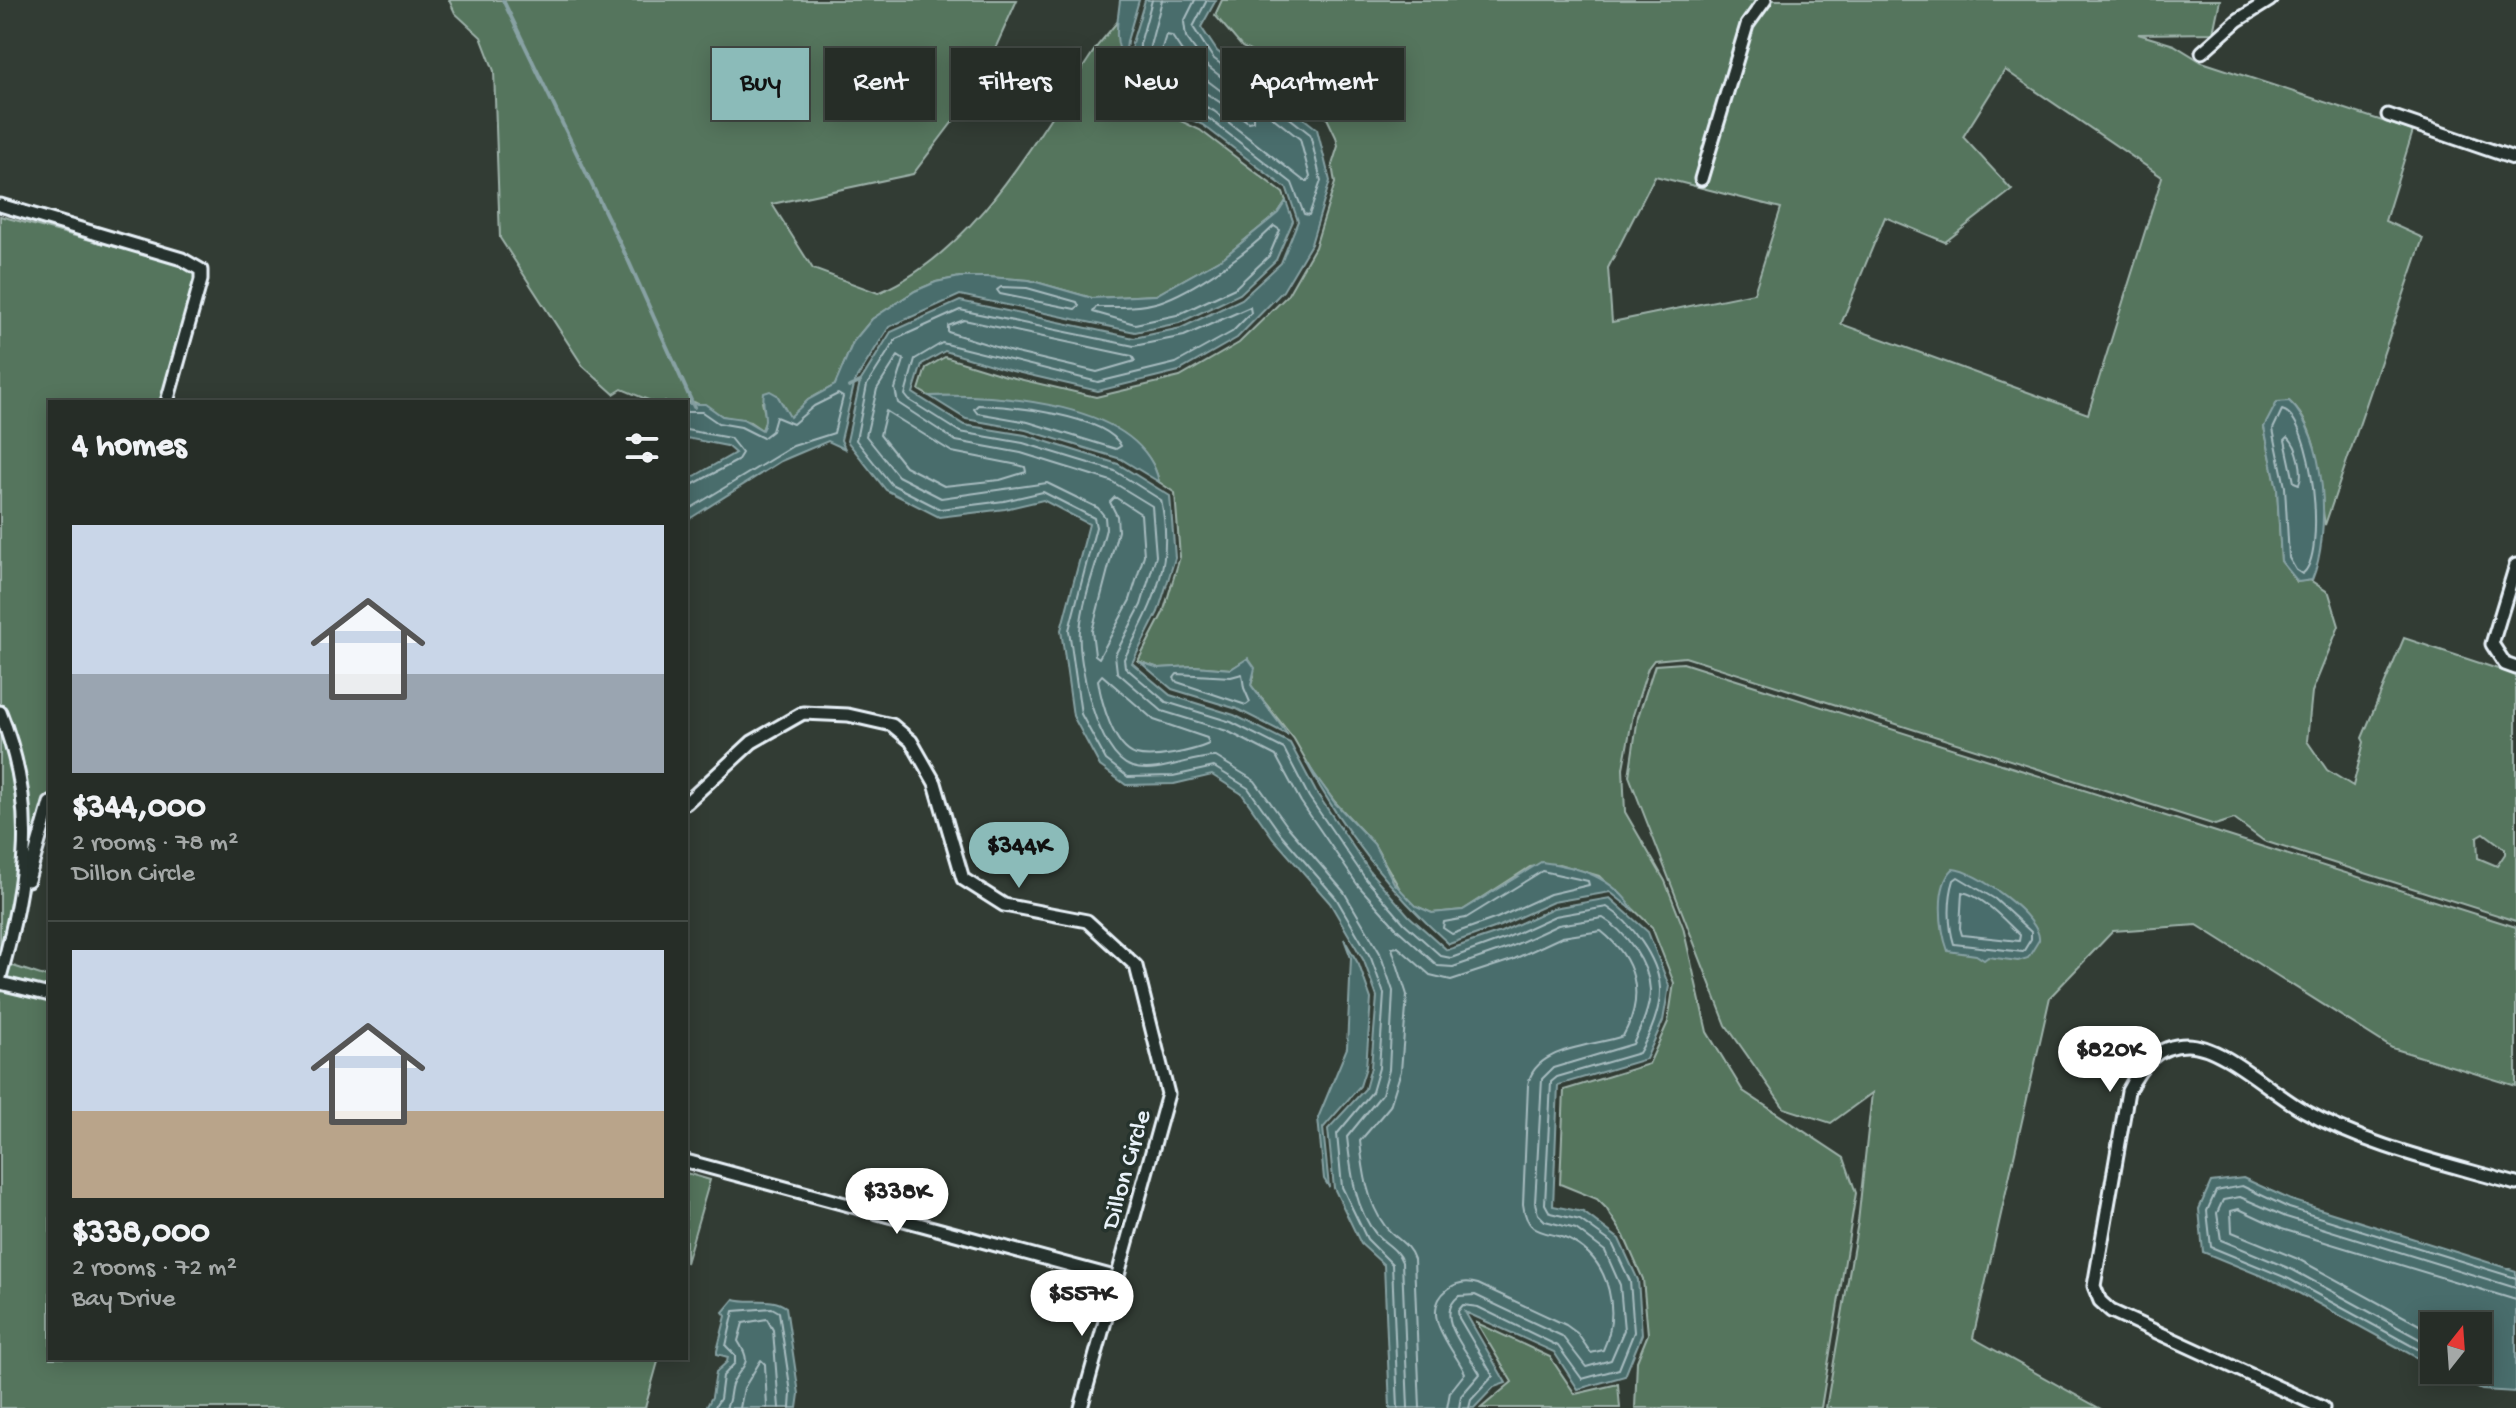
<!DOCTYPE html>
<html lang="en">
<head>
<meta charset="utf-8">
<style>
	:root { --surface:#262d27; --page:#323933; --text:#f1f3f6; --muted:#a4a8a7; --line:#424944; --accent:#8bbbb9 }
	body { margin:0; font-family:"Gochi Hand",sans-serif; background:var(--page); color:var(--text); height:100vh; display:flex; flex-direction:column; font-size:30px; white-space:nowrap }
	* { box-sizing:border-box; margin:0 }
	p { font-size:26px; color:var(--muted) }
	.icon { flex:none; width:44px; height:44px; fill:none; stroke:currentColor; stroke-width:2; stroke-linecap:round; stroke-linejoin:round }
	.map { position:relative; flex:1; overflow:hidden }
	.details { position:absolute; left:48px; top:400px; width:640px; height:960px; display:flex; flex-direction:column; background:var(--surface); border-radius:0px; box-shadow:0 4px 20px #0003,0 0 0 2px var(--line) }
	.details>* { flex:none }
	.guide { position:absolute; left:712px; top:48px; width:760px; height:72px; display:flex; gap:16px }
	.needle { width:52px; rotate:17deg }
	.fabs { position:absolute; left:2420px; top:1312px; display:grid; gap:16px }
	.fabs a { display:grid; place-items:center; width:72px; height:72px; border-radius:0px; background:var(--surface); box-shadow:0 4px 20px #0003,0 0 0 2px var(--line); font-size:40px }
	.price { position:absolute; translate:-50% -68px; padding:0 18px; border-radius:28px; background:#fff; color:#222; font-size:26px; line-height:52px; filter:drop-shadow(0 2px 4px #0008) }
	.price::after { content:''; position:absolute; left:50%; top:48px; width:24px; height:18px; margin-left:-12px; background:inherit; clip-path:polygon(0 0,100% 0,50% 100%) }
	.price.on { background:var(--accent); color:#111 }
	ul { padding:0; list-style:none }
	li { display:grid; align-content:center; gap:16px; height:424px; padding:0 24px }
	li+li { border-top:2px solid var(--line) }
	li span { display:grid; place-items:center; height:248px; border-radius:0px; color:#555 }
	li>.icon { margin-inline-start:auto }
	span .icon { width:144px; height:144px; fill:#fffc; stroke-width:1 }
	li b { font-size:34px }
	h2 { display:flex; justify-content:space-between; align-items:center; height:96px; padding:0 24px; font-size:34px }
	.pill { padding:0 28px; border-radius:0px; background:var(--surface); box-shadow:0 4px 20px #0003,0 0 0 2px var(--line); font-size:28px; line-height:72px }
	.pill.on { background:var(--accent); color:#111 }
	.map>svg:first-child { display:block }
	.green { fill:#54745d; stroke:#9eb2aa; stroke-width:2; fill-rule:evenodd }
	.water { fill:#486d6c; stroke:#88a2a4; stroke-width:2 }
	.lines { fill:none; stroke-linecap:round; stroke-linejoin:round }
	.shore { stroke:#a8bcc0; stroke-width:2 }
	.stream { stroke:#88a2a4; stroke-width:4 }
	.minor-casing { stroke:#e8f1f8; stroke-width:17 }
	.minor { stroke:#26332d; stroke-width:11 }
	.labels { text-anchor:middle; stroke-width:7; stroke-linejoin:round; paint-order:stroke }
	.street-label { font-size:26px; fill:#e8f1f8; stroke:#26332d }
</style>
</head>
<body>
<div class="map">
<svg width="2516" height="1408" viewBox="0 0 2516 1408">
	<rect width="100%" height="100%" fill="#323c34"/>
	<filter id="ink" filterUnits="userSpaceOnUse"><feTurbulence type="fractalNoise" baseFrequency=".0125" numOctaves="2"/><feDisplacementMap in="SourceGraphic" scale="16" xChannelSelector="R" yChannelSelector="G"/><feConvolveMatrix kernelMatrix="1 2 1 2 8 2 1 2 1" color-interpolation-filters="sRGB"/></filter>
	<g filter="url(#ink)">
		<g class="green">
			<path d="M 449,0 L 1017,0 L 976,91 L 913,174 L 772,204 L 813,269 L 878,293 C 979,250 1038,133 1098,45 L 1118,21 C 1116,38 1121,46 1125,60 C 1127,66 1124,75 1125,81 L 1172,117 L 1200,130 L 1283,193 L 1286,201 L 1278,213 L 1224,257 L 1156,295 L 1092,298 L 1029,280 L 987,277 L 960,277 L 936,282 L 915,291 L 872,319 L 853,342 L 835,385 L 808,400 L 790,418 L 777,395 L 762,402 L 766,419 L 762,430 L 750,422 L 722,416 L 694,402 L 653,402 L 622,389 L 614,394 L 583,366 L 500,238 L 494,71 L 481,37 L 455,13 Z"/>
			<path d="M 1222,0 L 2220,0 L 2213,33 L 2138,34 L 2174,45 L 2202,62 L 2413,131 L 2385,221 L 2423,238 L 2325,525 C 2318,485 2322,430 2289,401 L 2264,427 L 2277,488 L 2281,561 L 2297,582 L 2310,580 L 2329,593 L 2339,626 L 2312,692 L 2307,741 L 2327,770 L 2353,786 L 2364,742 L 2362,738 L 2404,638 L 2516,675 L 2516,921 L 2264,841 L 2234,819 L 2215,825 L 1685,657 L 1654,660 L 1648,668 L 1633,715 L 1623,768 L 1625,812 L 1665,881 L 1683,927 L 1707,1032 L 1743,1091 L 1844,1158 L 1856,1193 L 1821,1408 L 1635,1408 L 1637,1361 L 1648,1334 L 1643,1279 L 1624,1236 L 1606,1208 L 1597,1199 L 1560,1184 L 1564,1090 L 1649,1064 L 1668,1022 L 1674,983 L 1652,927 L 1599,876 L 1559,864 L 1530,867 L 1463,910 L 1432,913 L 1416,906 L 1404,896 L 1374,844 L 1335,802 L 1314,774 L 1294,739 L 1251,685 L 1254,676 L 1248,659 L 1231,669 L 1194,666 L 1159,668 L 1138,661 L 1163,613 L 1180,557 L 1175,493 L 1159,482 C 1143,404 993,394 929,396 L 919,390 L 926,368 L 945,357 L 1006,376 L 1096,397 L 1180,377 L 1239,343 L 1287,296 L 1315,247 L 1335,183 L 1332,165 L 1338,146 L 1336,137 L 1326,116 L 1308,103 L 1282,68 L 1242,47 L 1215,15 ZM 2005,70 L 2162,177 L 2088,414 L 1841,324 L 1885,217 L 1945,242 L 2012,190 L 1963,137 ZM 1655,176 L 1781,208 L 1754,293 L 1612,322 L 1608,268 ZM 2484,833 L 2505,849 L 2505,854 L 2497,866 L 2478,858 L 2477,837 Z"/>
			<path d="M 0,216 L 199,269 L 162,402 L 50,402 L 50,809 L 7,964 L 50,978 L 50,1358 L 659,1358 L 645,1408 L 0,1408 Z"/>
			<path d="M 1683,663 L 2516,927 L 2516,1086 L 2392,1048 L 2197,925 L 2113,931 L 2050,997 L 1973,1338 L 2099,1408 L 1826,1408 L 1858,1222 L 1872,1093 L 1831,1123 L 1784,1108 L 1726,1025 L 1629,776 L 1638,717 L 1655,665 Z"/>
			<path d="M 686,1173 L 710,1180 L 686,1263 Z"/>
			<path d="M 1477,1323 L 1550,1357 L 1575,1394 L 1618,1384 L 1620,1408 L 1481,1408 L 1512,1382 Z"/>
		</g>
		<g class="water">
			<path d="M 1120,0 L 1139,0 L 1127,41 L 1125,60 C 1112,43 1118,20 1120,0 Z"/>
			<path d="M 1145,0 L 1216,0 L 1201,27 L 1217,51 L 1317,129 L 1330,181 L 1311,244 L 1283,291 L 1237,338 L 1179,371 L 1098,391 L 1008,370 L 945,351 L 922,364 L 913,393 L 964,425 L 1025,435 L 1118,464 L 1170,496 L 1175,558 L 1158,612 L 1132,663 L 1170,695 L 1234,715 L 1290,743 L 1316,792 L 1371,873 L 1409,916 L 1447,950 L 1501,932 L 1553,908 L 1610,898 L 1648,932 L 1669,986 L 1663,1021 L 1646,1059 L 1558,1085 L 1553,1206 L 1583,1212 L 1619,1239 L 1638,1280 L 1642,1334 L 1625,1376 L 1578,1389 L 1554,1352 L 1465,1312 L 1506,1383 L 1494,1387 L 1474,1408 L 1390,1408 L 1384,1265 L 1361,1244 L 1334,1188 L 1328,1129 L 1365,1089 L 1371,1067 L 1377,997 L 1364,961 L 1330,903 L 1273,838 L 1242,794 L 1212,775 L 1174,784 L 1126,785 L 1100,766 L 1073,716 L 1061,630 L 1089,524 L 1043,500 L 1005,509 L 939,517 L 886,490 L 847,441 L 860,382 L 891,332 L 960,301 L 1134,338 L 1181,328 L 1242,299 L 1281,263 L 1298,221 L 1287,189 L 1203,125 L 1175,112 L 1129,77 L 1132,43 Z"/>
			<path d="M 1286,201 L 1293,221 L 1276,260 L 1240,294 L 1179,323 L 1135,332 L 960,295 L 889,327 L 855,381 L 841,440 L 845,449 L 828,441 L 781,461 L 686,521 L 686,481 L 735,453 L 727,446 L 686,438 L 686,404 L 705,404 L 722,416 L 743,419 L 762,430 C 769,419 761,405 764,393 L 770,391 L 777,395 L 790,417 L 808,400 L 835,385 L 853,342 L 872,319 L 915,291 L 936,282 L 960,277 L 987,277 L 1029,280 L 1092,298 L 1156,295 L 1224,257 L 1278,213 Z"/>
			<path d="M 929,396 C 995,394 1142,401 1159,482 L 1121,459 L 1026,430 L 966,419 Z"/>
			<path d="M 2289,401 C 2327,436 2331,534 2312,580 L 2298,582 L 2281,561 L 2277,488 L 2264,427 L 2277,402 Z"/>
			<path d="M 1248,658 L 1255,668 L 1251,685 L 1288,735 L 1237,709 L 1172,689 L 1140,662 L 1159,668 L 1194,666 L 1231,669 Z"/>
			<path d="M 1306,762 L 1335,803 L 1374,844 L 1394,883 L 1416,906 L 1432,913 L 1463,910 L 1541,862 C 1577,866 1614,877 1634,911 L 1610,892 L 1553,902 L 1500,926 L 1449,944 C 1391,892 1343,831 1306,762 Z"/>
			<path d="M 1953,869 C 1975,870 2042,918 2039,940 L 2028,958 L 2018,961 L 1988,957 L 1984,960 L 1976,955 L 1948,951 C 1940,929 1935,886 1953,869 Z"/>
			<path d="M 1344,939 L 1359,965 L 1371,999 L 1366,1067 L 1360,1086 L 1323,1128 L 1329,1187 L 1324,1179 L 1318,1118 L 1347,1048 L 1351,958 Z"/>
			<path d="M 2243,1178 L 2291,1200 L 2516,1271 L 2516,1392 L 2482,1390 L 2439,1370 L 2478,1370 L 2478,1326 L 2434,1326 L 2434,1367 L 2286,1286 L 2203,1252 L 2199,1209 L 2211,1182 Z"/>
			<path d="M 734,1299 C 752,1304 771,1296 786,1307 L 799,1394 L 797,1408 L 706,1408 L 712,1397 L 716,1372 L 727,1362 L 728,1357 L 717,1354 L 717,1351 L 726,1316 L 723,1312 Z"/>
		</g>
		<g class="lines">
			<g class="shore">
				<path d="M 1152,0 L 1140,44 L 1139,74 L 1179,105 L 1208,118 L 1292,183 L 1304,214 L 1309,215 L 1321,181 L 1310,134 L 1213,58 L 1193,27 L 1207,0"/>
				<path d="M 1162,0 L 1150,46 L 1149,69 L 1184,96 L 1214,111 L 1304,181 L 1308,181 L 1310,177 L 1300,139 L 1206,65 L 1186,37 L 1184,22 L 1195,0"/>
				<path d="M 1166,35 L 1172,36 L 1196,72 L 1253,115 L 1253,121 L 1248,122 C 1220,100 1190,85 1162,64 L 1162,48 Z"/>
				<path d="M 1274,226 L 1280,230 L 1269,256 L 1235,288 L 1177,315 L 1135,324 L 1093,312 L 1096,307 C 1116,307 1140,308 1159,302 C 1193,291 1248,252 1274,226 Z"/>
				<path d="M 1001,287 L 1027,288 L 1077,302 L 1079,306 L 1075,309 L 1000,294 L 997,290 Z"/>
				<path d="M 964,320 L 1132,356 L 1135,361 L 1097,372 L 1012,352 L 948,332 L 948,326 Z"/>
				<path d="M 978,405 C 1011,406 1106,415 1121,446 L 1116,449 L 1028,422 L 977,413 L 974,409 Z"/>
				<path d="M 2282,410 C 2312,416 2328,557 2302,574 L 2296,570 L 2289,558 L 2285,487 L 2273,429 Z"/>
				<path d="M 886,411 L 952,452 L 1018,465 L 1025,467 L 1026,472 L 1000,480 L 944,486 L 905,466 L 880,435 Z"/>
				<path d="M 686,412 L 702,412 L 718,423 L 741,427 L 763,438 L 772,431 L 776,417 L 793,424 L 814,406 L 838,394 L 843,397 L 834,433 L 793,446 L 686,511"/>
				<path d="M 686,430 L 730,438 L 742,453 L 737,461 L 686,488"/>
				<path d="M 2288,437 C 2298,446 2304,473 2299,484 L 2294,482 L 2285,440 Z"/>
				<path d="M 1115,497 L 1141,514 L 1144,555 L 1130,600 L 1099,658 L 1095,655 L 1092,631 L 1118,531 L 1117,516 L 1110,502 Z"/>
				<path d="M 1177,674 L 1231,677 L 1242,674 L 1244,688 L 1250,702 L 1246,705 L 1177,682 L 1174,678 Z"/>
				<path d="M 1102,675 L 1154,720 L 1207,738 L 1209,744 C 1193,751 1153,760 1136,755 C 1113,748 1101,700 1098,680 Z"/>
				<path d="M 1542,871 L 1588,881 L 1589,885 L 1550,894 L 1497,918 L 1452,934 L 1443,928 L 1444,922 L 1466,918 Z"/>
				<path d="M 1958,877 L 1995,899 L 2031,932 L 2031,939 L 2023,952 L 1954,944 C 1948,925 1948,899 1954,880 Z"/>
				<path d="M 1962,892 C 1982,895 2005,921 2020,935 L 2019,941 L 1962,935 L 1960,928 Z"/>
				<path d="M 2434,1333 L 2298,1259 L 2232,1232 L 2231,1211 L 2239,1209 L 2282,1229 L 2516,1300"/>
				<path d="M 2434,1347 L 2293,1270 L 2221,1240 L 2217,1213 L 2223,1200 L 2240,1197 L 2286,1217 L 2516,1288"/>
				<path d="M 2434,1358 L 2289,1279 L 2211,1247 L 2207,1211 L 2216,1191 L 2242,1186 L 2289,1208 L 2516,1278"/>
				<path d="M 714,1408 L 720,1399 L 723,1376 L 735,1363 L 735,1355 L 726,1346 L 734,1311 L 772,1308 L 779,1312 L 791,1393 L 790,1408"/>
				<path d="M 726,1408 C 731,1400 729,1390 733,1382 C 742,1364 754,1366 738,1341 L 743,1323 L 767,1319 L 773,1330 L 779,1408"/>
				<path d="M 740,1408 L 744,1388 L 761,1360 L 765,1364 L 767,1408"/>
				<path d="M 1398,1408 L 1392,1264 L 1367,1239 L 1342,1187 L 1337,1134 L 1372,1092 L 1379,1068 L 1384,994 L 1371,958 L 1336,898 L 1280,833 L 1248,788 L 1214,767 L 1173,776 L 1128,777 L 1106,760 L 1081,714 L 1069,630 L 1096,527 L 1094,518 L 1043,492 L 1004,501 L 940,509 L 891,484 L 856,440 L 867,385 L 896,339 L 960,310 L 1134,346 L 1184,336 L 1250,307 L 1251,313 L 1232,332 L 1176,363 L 1098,382 L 942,343 L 915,359 L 905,395 L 909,400 L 960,432 L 1023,443 L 1115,471 L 1161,500 C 1175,565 1153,603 1124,659 L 1125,667 L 1166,702 L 1231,722 L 1284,749 L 1309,797 L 1365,878 L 1404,923 L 1441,956 L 1451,958 L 1504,939 L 1555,916 L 1607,907 C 1631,922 1658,958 1660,988 C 1661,1009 1650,1035 1639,1053 L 1557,1077 L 1551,1082 L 1545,1204 L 1550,1213 L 1580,1220 L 1612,1243 L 1630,1281 L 1634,1332 L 1619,1369 L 1582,1379 L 1558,1346 L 1478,1307 L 1463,1305 L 1458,1311 L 1459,1318 L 1493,1376 L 1471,1400 L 1469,1408"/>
				<path d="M 1408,1408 L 1402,1262 C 1397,1248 1385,1244 1376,1234 C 1354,1207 1351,1170 1347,1137 L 1382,1094 L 1389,1070 L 1393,991 L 1380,953 L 1344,892 L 1288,827 L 1255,781 L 1216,757 C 1191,756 1158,775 1132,767 C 1097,756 1077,661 1080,630 C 1083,596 1098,561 1106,529 L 1105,517 L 1098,508 L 1047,483 L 941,498 L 898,476 L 866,436 L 877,389 L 898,356 L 904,360 L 895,389 L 898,403 L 956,441 L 1021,453 L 1111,481 L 1152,506 L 1156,556 L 1141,605 L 1115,655 L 1117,672 L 1162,711 L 1227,731 L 1276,756 L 1301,802 L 1357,884 L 1397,929 L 1438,966 L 1453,967 L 1508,948 L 1558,925 L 1603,918 C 1625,931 1649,963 1650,990 C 1650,1009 1641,1027 1633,1044 L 1553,1068 L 1542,1079 L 1535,1203 L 1538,1214 L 1545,1221 L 1576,1229 L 1605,1251 L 1620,1285 L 1624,1330 L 1611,1360 L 1586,1367 L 1562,1336 L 1475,1295 L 1459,1296 C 1432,1316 1469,1353 1480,1374 L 1461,1396 L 1459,1408"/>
				<path d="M 1420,1408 L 1414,1259 C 1409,1243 1395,1239 1385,1226 C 1367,1202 1363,1170 1360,1141 L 1390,1106 L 1401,1071 L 1407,995 L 1392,948 L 1398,947 L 1430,975 L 1451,980 L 1512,960 L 1562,937 L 1601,931 C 1636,959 1646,995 1623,1036 C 1593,1047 1534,1046 1528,1085 L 1523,1204 C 1527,1240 1551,1229 1573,1242 C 1611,1263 1620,1313 1603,1350 L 1591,1353 L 1577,1333 L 1566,1325 L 1478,1284 C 1468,1281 1457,1282 1448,1289 C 1417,1313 1454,1349 1465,1373 L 1450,1392 L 1447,1408"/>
			</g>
			<g class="stream">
				<path d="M 503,0 L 629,262 L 694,407"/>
				<path d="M 849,387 L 860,382"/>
			</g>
			<defs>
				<g id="minor">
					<path d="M 2202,52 L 2238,20 L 2270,0"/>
					<path d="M 2388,115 L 2516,159"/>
					<path d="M 1701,179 L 1747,25 L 1765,0"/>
					<path d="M 0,205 L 182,259 L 201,270 L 201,280 L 167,402"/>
					<path d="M 2516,565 L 2492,644 L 2505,664 L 2516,668"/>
					<path d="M 0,712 C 38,807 27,881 0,977"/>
					<path d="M 686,803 L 752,742 L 803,713 L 848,715 L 892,725 L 911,741 L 935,783 L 963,879 L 1004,905 L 1087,921 L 1136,966 L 1168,1094 L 1081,1408"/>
					<path d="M 28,880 L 50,803"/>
					<path d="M 0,983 L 50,995"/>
					<path d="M 686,1161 L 1118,1278"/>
					<path d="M 2323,1408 L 2111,1311 L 2100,1301 L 2094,1286 L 2128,1091 C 2141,1066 2156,1045 2187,1045 C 2223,1045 2270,1092 2303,1110 C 2368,1147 2444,1163 2516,1184"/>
				</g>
			</defs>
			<use href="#minor" class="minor-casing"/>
			<use href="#minor" class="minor"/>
		</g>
	</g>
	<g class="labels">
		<g class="street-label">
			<text transform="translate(1124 1169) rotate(-74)" y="9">Dillon Circle</text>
		</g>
	</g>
</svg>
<div class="fabs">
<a><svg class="needle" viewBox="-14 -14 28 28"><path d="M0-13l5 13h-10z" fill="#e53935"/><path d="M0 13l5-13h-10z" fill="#a4a8a7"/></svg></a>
</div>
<b class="price on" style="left:1019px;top:890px">$344K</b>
<b class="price" style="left:2110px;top:1094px">$820K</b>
<b class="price" style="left:897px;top:1236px">$338K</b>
<b class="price" style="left:1082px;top:1338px">$557K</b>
<div class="guide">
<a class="pill on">Buy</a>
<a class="pill">Rent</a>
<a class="pill">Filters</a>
<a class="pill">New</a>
<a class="pill">Apartment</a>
</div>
<section class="details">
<h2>4 homes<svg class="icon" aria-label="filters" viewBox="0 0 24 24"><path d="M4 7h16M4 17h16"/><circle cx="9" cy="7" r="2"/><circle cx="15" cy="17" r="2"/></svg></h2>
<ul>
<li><span style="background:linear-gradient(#c9d6e8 60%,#9aa5b1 0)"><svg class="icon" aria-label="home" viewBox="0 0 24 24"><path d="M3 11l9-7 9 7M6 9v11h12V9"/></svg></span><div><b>$344,000</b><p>2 rooms · 78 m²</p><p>Dillon Circle</p></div></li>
<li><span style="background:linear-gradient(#c9d6e8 65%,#b9a48a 0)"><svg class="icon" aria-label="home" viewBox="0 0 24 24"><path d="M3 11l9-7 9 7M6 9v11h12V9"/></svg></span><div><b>$338,000</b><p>2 rooms · 72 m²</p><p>Bay Drive</p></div></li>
</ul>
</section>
</div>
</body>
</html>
